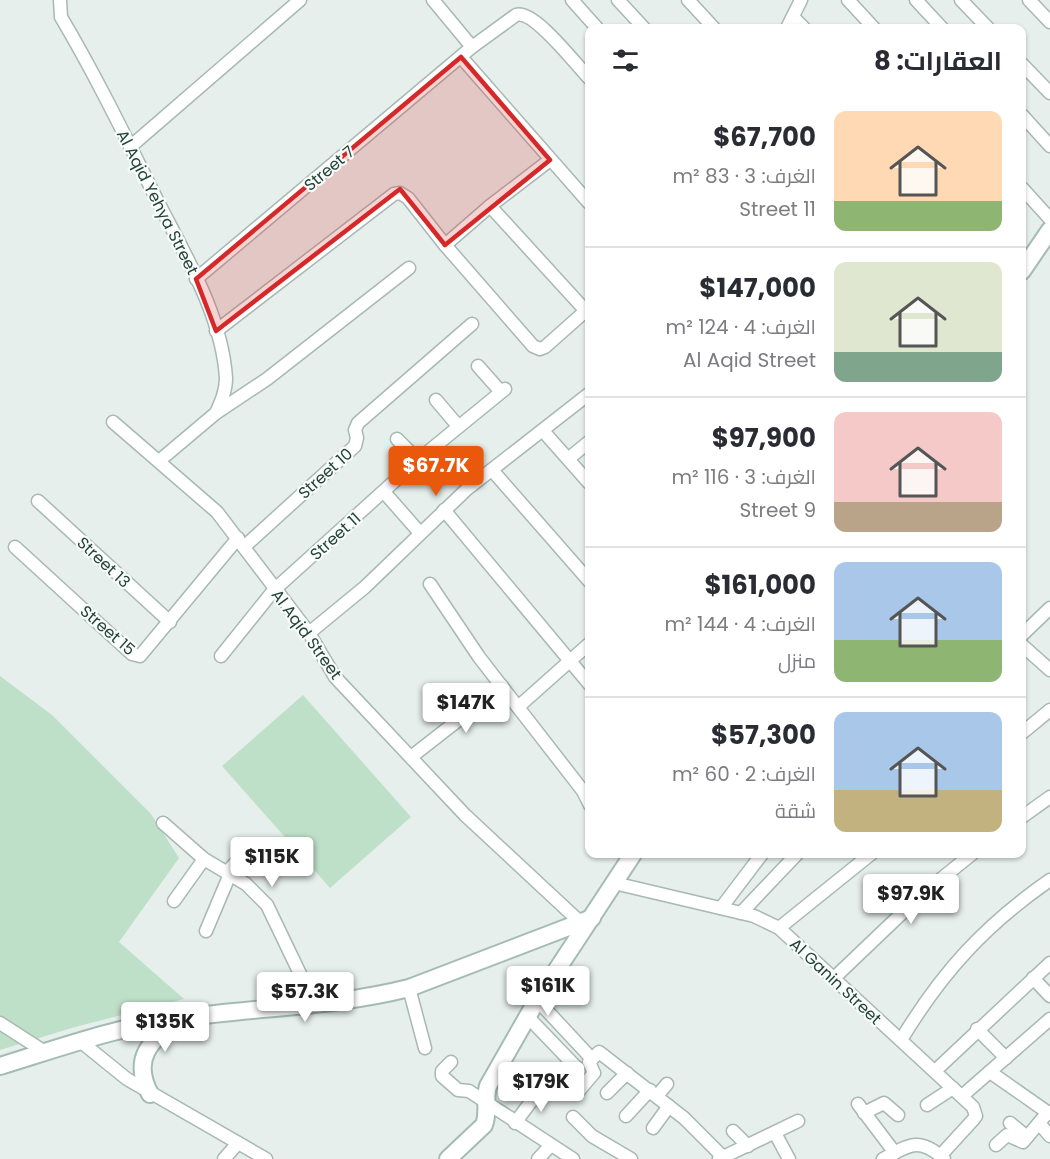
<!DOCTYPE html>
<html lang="ar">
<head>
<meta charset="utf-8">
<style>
	:root { --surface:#fff; --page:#f2f2f3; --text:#2b2b33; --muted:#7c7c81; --line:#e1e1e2; --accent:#ea580c }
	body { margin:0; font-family:Poppins,Cairo,sans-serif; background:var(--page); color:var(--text); direction:rtl; height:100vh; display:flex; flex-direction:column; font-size:22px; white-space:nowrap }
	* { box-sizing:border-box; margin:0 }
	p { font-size:20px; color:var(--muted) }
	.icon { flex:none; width:33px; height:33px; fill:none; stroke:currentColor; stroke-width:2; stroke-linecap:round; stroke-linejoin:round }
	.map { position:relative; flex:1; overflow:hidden; direction:ltr }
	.sheet { position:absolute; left:585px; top:24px; width:441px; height:834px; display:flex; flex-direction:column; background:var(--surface); border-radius:12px; box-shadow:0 2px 4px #0004; direction:rtl }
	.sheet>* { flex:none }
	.price { position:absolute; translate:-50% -51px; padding:0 14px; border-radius:6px; background:#fff; color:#222; font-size:20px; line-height:39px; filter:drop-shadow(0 2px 3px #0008) }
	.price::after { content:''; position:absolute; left:50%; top:36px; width:18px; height:14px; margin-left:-9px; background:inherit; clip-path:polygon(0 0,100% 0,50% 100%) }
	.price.current { background:var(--accent); color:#fff }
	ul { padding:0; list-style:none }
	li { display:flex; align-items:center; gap:18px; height:150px; padding:0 24px }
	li+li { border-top:2px solid var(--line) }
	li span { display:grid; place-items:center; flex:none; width:168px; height:120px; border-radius:12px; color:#555 }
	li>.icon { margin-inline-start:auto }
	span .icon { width:72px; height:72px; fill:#fffc; stroke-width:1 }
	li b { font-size:26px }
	h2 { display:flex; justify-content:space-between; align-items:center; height:72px; padding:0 24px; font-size:26px }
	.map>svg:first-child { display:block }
	.green { fill:#bfe0c8 }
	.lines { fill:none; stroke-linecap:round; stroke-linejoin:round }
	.street-casing { stroke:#a8b8b2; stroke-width:15 }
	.secondary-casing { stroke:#a4bbb3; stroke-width:20 }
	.street { stroke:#fff; stroke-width:12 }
	.secondary { stroke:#fff; stroke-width:16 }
	.marked { fill:#d62828; fill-opacity:0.2; stroke:#d62828; stroke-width:4.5; stroke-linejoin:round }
	.labels { text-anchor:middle; stroke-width:4.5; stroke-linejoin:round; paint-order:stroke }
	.street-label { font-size:16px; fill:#24423a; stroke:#f7fbf9 }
</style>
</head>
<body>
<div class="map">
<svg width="1050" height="1159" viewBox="0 0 1050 1159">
	<rect width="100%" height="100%" fill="#e6efeb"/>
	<g class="green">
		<path d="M 0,676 L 52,715 L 151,814 L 179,858 L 119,942 L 184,999 L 75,1027 L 0,1050 Z"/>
		<path d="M 303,695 L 411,817 L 330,888 L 222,766 Z"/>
	</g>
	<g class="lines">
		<defs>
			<g id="street">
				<path d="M 60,0 L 61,17 C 96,76 126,138 157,200 C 185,255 222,315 226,378 C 226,391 221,402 216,413"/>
				<path d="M 433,0 L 472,47"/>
				<path d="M 572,0 L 597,28"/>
				<path d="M 618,0 L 644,28"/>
				<path d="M 688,0 L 714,28"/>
				<path d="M 848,0 L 874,28"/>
				<path d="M 916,0 L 942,28"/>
				<path d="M 961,0 L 988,28"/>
				<path d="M 1029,0 L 1050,22"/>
				<path d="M 793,17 L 804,28"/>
				<path d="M 787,28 L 801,0"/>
				<path d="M 461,57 L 590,204"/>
				<path d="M 1022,64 L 1050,93"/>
				<path d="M 1022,115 L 1050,146"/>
				<path d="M 130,147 L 300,0"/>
				<path d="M 1022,188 L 1050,219"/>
				<path d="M 490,206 L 585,310"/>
				<path d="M 445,245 L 490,206 L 550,160"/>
				<path d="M 196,279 L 472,47 L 516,15 C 534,9 576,65 590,79"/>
				<path d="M 216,331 L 394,194 L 400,193 L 408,198 L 445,245 L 533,346 L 540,349 L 545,347 L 590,307"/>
				<path d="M 478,366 L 501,392"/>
				<path d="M 436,400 L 458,426"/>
				<path d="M 113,422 L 217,512 L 309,633 L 335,677 L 465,815 L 580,922"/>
				<path d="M 544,432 L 590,484"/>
				<path d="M 397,439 L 418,460"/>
				<path d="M 568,459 L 590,441"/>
				<path d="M 159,461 L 216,413 L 267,379 L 409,268"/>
				<path d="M 492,470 L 590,582"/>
				<path d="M 384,492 L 420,533"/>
				<path d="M 38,501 L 170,622"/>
				<path d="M 444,510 L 590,685"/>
				<path d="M 245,546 L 355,446 L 357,438 L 355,430 L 358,423 L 472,324"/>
				<path d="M 15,547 L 132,654 L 140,656 L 238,538"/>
				<path d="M 430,584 L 479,657 L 583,791 L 590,805"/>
				<path d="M 309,633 L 365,587 L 467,489 L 590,393"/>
				<path d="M 1022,635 L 1050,608"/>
				<path d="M 1022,645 L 1050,670"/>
				<path d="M 221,656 L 274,590 L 418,460 L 505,389"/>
				<path d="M 518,707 L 590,643"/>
				<path d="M 1022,733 L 1050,710"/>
				<path d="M 411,757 L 502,686"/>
				<path d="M 1022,817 L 1050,797"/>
				<path d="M 163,823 L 204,859 L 246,884 L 267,905 L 315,1005"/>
				<path d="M 227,872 L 248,849"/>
				<path d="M 614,883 L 754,916 L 779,928 L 973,1107 L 976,1116 L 973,1120 L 940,1156"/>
				<path d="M 174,901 L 204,859"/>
				<path d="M 721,908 L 762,854"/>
				<path d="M 741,913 L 797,854"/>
				<path d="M 779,928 L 871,854"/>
				<path d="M 206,931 L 230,874"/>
				<path d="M 834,978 L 921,895 L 972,854"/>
				<path d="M 1033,978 L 1050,996"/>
				<path d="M 409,988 L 425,1048"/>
				<path d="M 537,1000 L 592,1059"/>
				<path d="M 528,1017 L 577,1068"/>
				<path d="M 0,1023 L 45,1052"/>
				<path d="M 977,1029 L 1006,1058"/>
				<path d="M 901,1040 C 942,972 985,925 1050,880"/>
				<path d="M 80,1041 L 127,1079 L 266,1159"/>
				<path d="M 451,1062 L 442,1071 L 442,1076 L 458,1090 L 469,1091 L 573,1159"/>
				<path d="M 935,1071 L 1050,963"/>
				<path d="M 990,1072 L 1050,1114"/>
				<path d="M 577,1093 L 594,1073 L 589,1062 L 599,1052 L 684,1118 L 723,1157"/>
				<path d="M 607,1093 L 627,1073"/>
				<path d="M 657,1096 L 667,1084"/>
				<path d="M 962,1096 L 1050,1019"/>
				<path d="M 858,1104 L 895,1153"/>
				<path d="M 927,1105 L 953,1088"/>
				<path d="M 864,1113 L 884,1103 L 898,1115"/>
				<path d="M 626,1116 L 650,1090"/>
				<path d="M 573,1117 L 592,1136 L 631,1159"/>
				<path d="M 515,1123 L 539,1091 L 551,1083"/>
				<path d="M 1010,1123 L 1027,1137"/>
				<path d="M 1039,1123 L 1050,1136"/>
				<path d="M 653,1128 L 669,1106"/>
				<path d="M 733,1131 L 748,1146"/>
				<path d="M 775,1133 L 789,1159"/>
				<path d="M 996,1145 L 1007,1135 L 1023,1142 L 1048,1112"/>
				<path d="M 224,1159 L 238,1143"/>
				<path d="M 538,1159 L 550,1146"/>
				<path d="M 719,1159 L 798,1121"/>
				<path d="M 883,1159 C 909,1145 919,1136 944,1159"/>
			</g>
			<g id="secondary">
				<path d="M 1022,271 L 1050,230"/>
				<path d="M 0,1066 C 59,1048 120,1026 182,1018 C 258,1007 334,1007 409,988 L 592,918"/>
				<path d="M 150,1094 C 131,1058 151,1041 177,1020"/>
				<path d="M 448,1159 L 484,1125 C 489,1112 484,1100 488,1086 L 537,1000 L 633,854"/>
			</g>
		</defs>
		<use href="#street" class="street-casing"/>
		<use href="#secondary" class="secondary-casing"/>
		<use href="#street" class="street"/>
		<use href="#secondary" class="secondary"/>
	</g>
	<path class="marked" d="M 461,57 L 550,160 L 445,245 L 400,189 L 216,331 L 196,279 Z"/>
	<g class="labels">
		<g class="street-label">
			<text transform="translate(329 168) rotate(-40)" y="6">Street 7</text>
			<text transform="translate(158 202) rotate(63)" y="6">Al Aqid Yehya Street</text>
			<text transform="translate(325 473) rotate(-42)" y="6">Street 10</text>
			<text transform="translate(335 536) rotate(-42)" y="6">Street 11</text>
			<text transform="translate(104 562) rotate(43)" y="6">Street 13</text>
			<text transform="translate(108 630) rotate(41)" y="6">Street 15</text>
			<text transform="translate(307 634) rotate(54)" y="6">Al Aqid Street</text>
			<text transform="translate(836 981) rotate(43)" y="6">Al Ganin Street</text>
		</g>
	</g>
</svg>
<b class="price current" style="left:436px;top:497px">$67.7K</b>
<b class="price" style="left:466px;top:734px">$147K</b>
<b class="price" style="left:272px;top:888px">$115K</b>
<b class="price" style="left:911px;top:925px">$97.9K</b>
<b class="price" style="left:548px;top:1017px">$161K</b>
<b class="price" style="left:305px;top:1023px">$57.3K</b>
<b class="price" style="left:165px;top:1053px">$135K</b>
<b class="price" style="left:541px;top:1113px">$179K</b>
<section class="sheet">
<h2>العقارات: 8<svg class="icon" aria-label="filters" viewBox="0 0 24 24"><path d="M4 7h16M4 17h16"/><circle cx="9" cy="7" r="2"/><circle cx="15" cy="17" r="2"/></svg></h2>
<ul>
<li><span style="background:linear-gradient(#ffd9b3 75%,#8fb573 0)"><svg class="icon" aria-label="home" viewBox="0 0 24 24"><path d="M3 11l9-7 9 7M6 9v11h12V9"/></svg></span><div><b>$67,700</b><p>الغرف: 3 · 83 m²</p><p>Street 11</p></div></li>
<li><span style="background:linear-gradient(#dfe7d0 75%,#7fa58c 0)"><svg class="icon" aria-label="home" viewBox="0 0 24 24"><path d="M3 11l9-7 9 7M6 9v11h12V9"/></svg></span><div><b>$147,000</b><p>الغرف: 4 · 124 m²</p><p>Al Aqid Street</p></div></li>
<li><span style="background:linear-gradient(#f6c9c9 75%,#b9a48a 0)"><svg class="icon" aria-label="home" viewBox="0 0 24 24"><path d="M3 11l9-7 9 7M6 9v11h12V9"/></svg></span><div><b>$97,900</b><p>الغرف: 3 · 116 m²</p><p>Street 9</p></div></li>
<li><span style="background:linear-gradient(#a9c7e8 65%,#8fb573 0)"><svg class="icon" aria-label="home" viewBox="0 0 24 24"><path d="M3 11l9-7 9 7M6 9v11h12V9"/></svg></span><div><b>$161,000</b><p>الغرف: 4 · 144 m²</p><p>منزل</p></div></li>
<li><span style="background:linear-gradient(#a9c7e8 65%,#c2b280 0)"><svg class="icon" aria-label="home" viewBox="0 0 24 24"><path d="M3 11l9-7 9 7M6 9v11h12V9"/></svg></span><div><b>$57,300</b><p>الغرف: 2 · 60 m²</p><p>شقة</p></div></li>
</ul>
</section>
</div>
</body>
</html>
